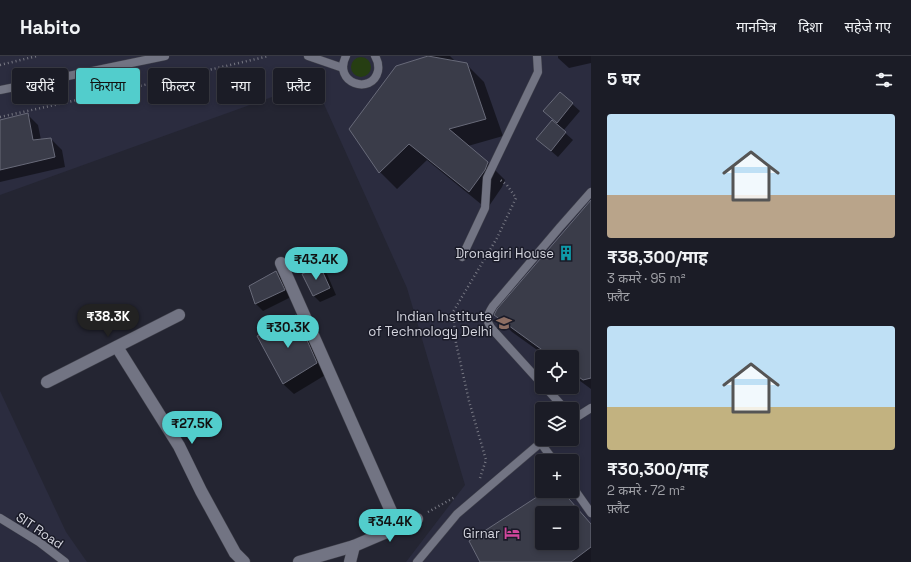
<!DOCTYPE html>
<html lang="hi">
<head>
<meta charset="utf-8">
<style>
	:root { --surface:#1b1c26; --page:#282932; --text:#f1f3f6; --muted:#a0a1a7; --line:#393a43; --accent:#52cdcc }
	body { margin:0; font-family:"Space Grotesk","Noto Sans Devanagari",sans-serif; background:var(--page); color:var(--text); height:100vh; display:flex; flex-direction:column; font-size:15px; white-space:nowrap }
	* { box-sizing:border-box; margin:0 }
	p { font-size:13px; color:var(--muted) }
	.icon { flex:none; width:22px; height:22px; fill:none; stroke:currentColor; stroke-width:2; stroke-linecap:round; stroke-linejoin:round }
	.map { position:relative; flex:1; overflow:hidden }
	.sheet { display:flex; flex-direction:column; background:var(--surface); width:320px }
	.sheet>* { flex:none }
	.hud { position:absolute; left:12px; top:12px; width:380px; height:36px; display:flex; gap:8px }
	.controls { position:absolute; left:535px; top:294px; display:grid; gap:8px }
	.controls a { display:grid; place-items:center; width:44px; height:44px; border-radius:4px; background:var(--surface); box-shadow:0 2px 6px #0003,0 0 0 1px var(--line); font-size:20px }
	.price { position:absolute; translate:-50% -34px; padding:0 9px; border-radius:14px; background:var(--accent); color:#111; font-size:13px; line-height:26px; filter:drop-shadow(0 1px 2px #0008) }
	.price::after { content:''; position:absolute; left:50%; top:24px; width:12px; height:9px; margin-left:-6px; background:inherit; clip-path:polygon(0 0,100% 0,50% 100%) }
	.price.current { background:#222; color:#fff }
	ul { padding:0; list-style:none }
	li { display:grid; align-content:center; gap:8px; height:212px; padding:0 16px }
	li span { display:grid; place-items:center; height:124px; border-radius:4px; color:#555 }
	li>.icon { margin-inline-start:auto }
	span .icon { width:72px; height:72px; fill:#fffc; stroke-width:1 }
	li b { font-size:17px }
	h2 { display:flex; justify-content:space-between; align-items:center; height:48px; padding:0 16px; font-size:17px }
	.chip { padding:0 14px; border-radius:4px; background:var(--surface); box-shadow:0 2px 6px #0003,0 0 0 1px var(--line); font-size:14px; line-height:36px }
	.chip.current { background:var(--accent); color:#111 }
	header { display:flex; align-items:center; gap:24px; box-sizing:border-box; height:56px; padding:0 20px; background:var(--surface); border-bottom:1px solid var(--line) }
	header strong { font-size:19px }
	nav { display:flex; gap:22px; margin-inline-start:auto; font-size:14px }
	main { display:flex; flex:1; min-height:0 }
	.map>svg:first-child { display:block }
	.built { fill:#2b2c3f; fill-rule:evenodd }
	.green { fill:#263e12 }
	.shadow { fill:#0007; fill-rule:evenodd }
	.building { fill:#3a3c49; stroke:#686a79; fill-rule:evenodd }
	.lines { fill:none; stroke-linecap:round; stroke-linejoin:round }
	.service-casing { stroke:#41424c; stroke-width:9 }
	.minor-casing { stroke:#41424c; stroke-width:13 }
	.path { stroke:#777883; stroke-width:2.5; stroke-dasharray:1 3; stroke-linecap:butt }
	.service { stroke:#727483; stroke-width:8 }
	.minor { stroke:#727483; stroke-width:12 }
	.labels { text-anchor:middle; stroke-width:3; stroke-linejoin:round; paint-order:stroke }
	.poi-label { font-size:13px; fill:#d4d5de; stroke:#1a1b28; text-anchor:end }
	.street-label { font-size:13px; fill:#d4d5de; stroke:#1a1b28 }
</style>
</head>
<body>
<header>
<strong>Habito</strong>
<nav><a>मानचित्र</a><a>दिशा</a><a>सहेजे गए</a></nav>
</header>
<main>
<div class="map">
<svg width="591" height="506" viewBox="0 0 591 506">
	<rect width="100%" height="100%" fill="#242532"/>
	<g class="built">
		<path d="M 0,0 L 591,0 L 591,506 L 406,506 L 465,429 L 407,232 L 314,26 L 0,139 ZM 542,301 L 572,301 L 572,331 L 542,331 ZM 542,353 L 572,353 L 572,383 L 542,383 ZM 542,405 L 572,405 L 572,435 L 542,435 ZM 542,457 L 572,457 L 572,487 L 542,487 Z"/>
		<path d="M 0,335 L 66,476 L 87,506 L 0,506 Z"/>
	</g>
	<circle class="green" cx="361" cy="11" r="10"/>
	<g class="shadow">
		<path d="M 425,0 L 450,0 L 455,5 L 466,8 L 484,26 L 503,80 L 468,90 L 488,107 L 505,124 L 502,131 L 487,153 L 427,104 L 397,133 L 380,116 L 426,2 Z"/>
		<path d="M 558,0 L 591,0 L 591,7 L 569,12 L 558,2 Z"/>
		<path d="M 560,37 L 580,55 L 563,75 L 573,84 L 558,101 L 537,83 L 554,64 Z"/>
		<path d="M 27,58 L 38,69 L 41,84 L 51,83 L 62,94 L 65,111 L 0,126 L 0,65 Z"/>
		<path d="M 591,146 L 591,333 L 572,319 L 572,301 L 547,301 L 512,276 L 495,259 Z"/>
		<path d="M 320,211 L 327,218 L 336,239 L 320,246 L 313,239 Z"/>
		<path d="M 276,216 L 283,223 L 291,241 L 263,255 L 256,248 L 250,230 Z"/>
		<path d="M 296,260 L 306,271 L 327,318 L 294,338 L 283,328 Z"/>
		<path d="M 547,435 L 561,435 L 591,468 L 591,506 L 481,506 ZM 542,457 L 572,457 L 572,487 L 542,487 Z"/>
	</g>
	<g class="building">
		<path d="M 428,0 L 467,7 L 486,63 L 449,73 L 488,106 L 485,114 L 469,136 L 409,88 L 379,117 L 349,73 L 396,10 Z"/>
		<path d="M 560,36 L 573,47 L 557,67 L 543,55 Z"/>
		<path d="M 28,57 L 33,84 L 51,82 L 55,101 L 0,114 L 0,64 Z"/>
		<path d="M 552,64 L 566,76 L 551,95 L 536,83 Z"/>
		<path d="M 591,144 L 591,322 L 583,324 L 572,316 L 572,301 L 552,301 L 494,259 L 497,253 Z"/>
		<path d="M 320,210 L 330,232 L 313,240 L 302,218 Z"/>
		<path d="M 276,215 L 285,234 L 255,248 L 249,230 Z"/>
		<path d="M 296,259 L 317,307 L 283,328 L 257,280 Z"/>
		<path d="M 546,435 L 562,435 L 591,468 L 591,491 L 571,506 L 480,506 L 469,485 ZM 542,457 L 572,457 L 572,487 L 542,487 Z"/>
	</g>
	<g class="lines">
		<defs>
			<g id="service">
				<path d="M 308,0 L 343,12"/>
				<path d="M 346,0 C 332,27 372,40 378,15 C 379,9 378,5 375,0"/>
				<path d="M 0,34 L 165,0"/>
				<path d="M 462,201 L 485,152 L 487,122 L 538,16 L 537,0"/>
				<path d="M 542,328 L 493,274 C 485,264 486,261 493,250 L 560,171 L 591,136"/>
				<path d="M 545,331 L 565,353"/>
				<path d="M 572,364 L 591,352"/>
				<path d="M 540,386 L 554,405"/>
				<path d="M 572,430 L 591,457"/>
				<path d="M 0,462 L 39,486 L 65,506"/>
				<path d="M 417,506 L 457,458 L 545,383"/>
			</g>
			<g id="minor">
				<path d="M 281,207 L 398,471"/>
				<path d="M 117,291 L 179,390 L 201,435 L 235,497 L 244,506"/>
				<path d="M 47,326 L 179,259"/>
				<path d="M 299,506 L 354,490 L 417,463"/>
				<path d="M 350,506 L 354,490"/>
			</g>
		</defs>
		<use href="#service" class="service-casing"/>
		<use href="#minor" class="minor-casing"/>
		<g class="path">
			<path d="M 0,9 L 37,0"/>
			<path d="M 0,61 L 118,35 L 269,0"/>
			<path d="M 480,422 L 486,404 L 469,345 L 456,287 L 453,256 L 497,182 L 516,142 L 507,129 L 499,123"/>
			<path d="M 428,456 L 455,441"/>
		</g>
		<use href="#service" class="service"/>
		<use href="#minor" class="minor"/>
	</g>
	<defs>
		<symbol id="building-bare" viewBox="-9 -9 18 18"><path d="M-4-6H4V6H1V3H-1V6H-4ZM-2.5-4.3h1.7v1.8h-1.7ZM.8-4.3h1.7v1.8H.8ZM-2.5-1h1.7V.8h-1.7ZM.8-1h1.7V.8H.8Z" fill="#0f9aa8" stroke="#1a1b28" stroke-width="2.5" paint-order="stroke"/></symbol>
		<symbol id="university-bare" viewBox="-9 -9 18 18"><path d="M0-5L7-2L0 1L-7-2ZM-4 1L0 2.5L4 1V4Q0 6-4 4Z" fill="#8d6e63" stroke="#1a1b28" stroke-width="2.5" paint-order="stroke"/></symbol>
		<symbol id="hotel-bare" viewBox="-9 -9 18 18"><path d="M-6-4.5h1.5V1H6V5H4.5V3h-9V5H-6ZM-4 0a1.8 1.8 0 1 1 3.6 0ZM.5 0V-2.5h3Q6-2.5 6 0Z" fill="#d1479c" stroke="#1a1b28" stroke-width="2.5" paint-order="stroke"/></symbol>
	</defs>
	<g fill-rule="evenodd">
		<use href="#building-bare" x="555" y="186" width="22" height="22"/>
		<use href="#university-bare" x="493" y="256" width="22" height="22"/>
		<use href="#hotel-bare" x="501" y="466" width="22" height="22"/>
	</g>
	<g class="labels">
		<g class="poi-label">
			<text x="554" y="202">Dronagiri House</text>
			<text x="492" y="265">Indian Institute<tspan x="492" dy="15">of Technology Delhi</tspan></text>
			<text x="500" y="482">Girnar</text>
		</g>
		<g class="street-label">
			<text transform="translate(40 474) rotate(34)" y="5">SIT Road</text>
		</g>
	</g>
</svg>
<div class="controls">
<a><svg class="icon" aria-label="locate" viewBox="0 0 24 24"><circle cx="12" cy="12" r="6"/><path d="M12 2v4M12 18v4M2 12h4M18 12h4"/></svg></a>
<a><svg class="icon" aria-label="layers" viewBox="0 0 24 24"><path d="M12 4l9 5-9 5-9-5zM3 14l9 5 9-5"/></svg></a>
<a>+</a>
<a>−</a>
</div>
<b class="price" style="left:316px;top:225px">₹43.4K</b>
<b class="price current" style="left:108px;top:282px">₹38.3K</b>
<b class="price" style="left:288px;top:293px">₹30.3K</b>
<b class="price" style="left:192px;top:389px">₹27.5K</b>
<b class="price" style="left:390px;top:487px">₹34.4K</b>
<div class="hud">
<a class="chip">खरीदें</a>
<a class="chip current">किराया</a>
<a class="chip">फ़िल्टर</a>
<a class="chip">नया</a>
<a class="chip">फ़्लैट</a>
</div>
</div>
<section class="sheet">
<h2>5 घर<svg class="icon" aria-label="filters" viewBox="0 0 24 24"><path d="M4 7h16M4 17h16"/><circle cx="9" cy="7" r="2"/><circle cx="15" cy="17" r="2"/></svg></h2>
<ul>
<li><span style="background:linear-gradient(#bfe0f5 65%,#b9a48a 0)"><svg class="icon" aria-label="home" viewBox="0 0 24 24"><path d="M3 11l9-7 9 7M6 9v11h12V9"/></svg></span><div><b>₹38,300/माह</b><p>3 कमरे · 95 m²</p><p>फ़्लैट</p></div></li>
<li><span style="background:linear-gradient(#bfe0f5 65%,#c2b280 0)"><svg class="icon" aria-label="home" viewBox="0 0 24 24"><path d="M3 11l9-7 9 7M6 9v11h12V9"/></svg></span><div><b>₹30,300/माह</b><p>2 कमरे · 72 m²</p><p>फ़्लैट</p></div></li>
</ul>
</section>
</main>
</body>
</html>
